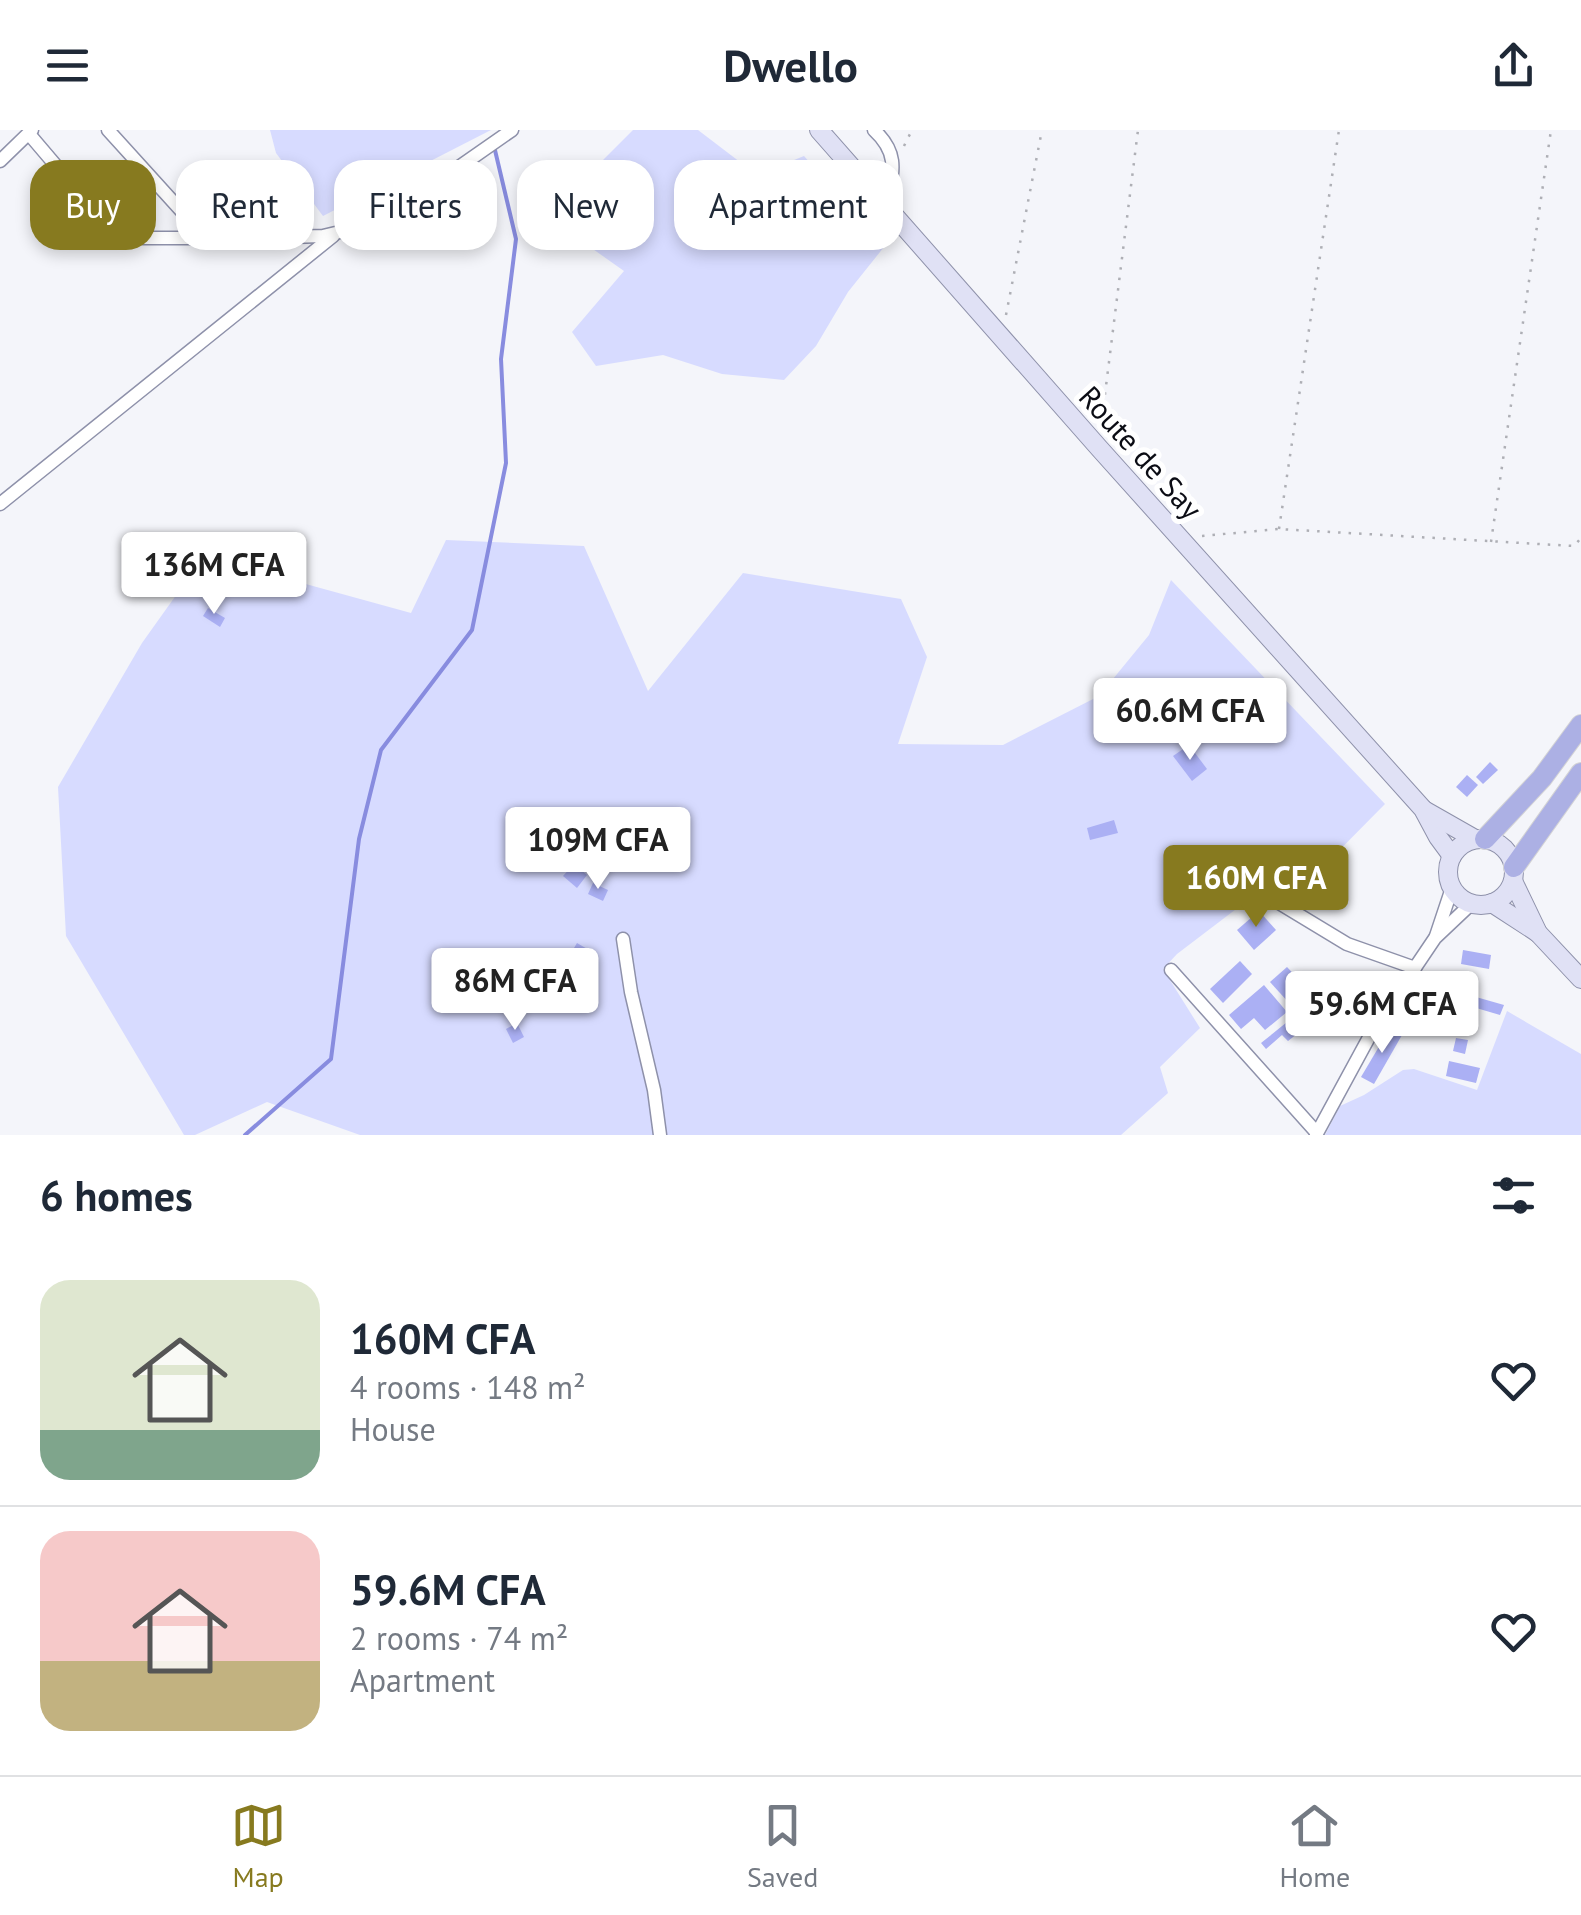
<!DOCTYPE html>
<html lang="en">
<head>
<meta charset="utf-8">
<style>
	:root { --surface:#fff; --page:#f6f6f7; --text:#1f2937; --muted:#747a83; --line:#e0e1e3; --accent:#877a1f }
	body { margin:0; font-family:"PT Sans",sans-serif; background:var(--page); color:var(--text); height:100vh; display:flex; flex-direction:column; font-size:38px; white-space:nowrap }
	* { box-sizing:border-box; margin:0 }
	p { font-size:32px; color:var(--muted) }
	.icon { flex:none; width:55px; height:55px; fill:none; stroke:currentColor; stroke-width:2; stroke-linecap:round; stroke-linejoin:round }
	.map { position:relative; height:1005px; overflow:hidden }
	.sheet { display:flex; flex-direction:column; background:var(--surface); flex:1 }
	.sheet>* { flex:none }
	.guide { position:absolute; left:30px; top:30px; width:1000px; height:90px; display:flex; gap:20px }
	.price { position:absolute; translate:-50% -85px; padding:0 22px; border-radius:10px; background:#fff; color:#222; font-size:32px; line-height:65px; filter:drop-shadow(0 2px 5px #0008) }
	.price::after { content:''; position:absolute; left:50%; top:60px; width:30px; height:22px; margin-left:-15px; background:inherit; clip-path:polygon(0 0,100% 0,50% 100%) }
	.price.active { background:var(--accent); color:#fff }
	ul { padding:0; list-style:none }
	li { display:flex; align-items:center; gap:30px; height:250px; padding:0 40px }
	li+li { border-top:2px solid var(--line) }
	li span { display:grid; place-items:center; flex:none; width:280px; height:200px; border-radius:30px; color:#555 }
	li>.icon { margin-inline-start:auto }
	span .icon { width:120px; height:120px; fill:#fffc; stroke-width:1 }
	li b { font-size:42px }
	h2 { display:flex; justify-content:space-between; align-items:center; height:120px; padding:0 40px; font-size:42px }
	.chip { padding:0 35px; border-radius:30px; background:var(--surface); box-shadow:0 5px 15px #0003; font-size:35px; line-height:90px }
	.chip.active { background:var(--accent); color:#fff }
	header { display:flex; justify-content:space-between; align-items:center; height:130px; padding:0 40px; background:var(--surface); font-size:45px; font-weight:800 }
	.dock { display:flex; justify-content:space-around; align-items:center; height:140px; border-top:2px solid var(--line); background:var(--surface); font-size:28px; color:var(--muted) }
	.dock a { display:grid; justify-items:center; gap:5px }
	.dock .active { color:var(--accent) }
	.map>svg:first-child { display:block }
	.green { fill:#d7dbff }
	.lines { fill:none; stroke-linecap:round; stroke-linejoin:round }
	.stream { stroke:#888cdf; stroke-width:4 }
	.building { fill:#abb0f4 }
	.minor-casing { stroke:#8e91aa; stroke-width:15 }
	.secondary-casing { stroke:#8e91aa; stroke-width:20 }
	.trunk-casing { stroke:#d3d3d5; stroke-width:22 }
	.path { stroke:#aeafb5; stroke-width:2.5; stroke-dasharray:2.5 8; stroke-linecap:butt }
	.minor { stroke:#fff; stroke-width:12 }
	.secondary { stroke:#e0e1f5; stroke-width:18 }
	.trunk { stroke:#acb0e4; stroke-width:20 }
	.labels { text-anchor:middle; stroke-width:10; stroke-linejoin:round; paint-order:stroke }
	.street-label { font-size:30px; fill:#0b0c14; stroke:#fff }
</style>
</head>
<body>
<header><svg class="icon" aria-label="menu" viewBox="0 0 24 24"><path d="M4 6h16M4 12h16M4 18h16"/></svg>Dwello<svg class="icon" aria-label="share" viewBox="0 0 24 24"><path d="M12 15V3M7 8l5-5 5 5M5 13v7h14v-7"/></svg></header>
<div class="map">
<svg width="1581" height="1005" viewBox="0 0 1581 1005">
	<rect width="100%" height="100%" fill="#f4f5fa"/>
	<g class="green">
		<path d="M 270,0 L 491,0 L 323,86 L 276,23 Z"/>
		<path d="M 633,0 L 698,0 L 757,45 L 804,26 L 884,117 L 848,162 L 816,216 L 784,250 L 722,244 L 663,225 L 596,236 L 572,202 L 624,141 L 573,105 L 603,30 Z"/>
		<path d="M 446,410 L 584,416 L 648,561 L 743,443 L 901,469 L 927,527 L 898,614 L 1003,615 L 1099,566 L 1149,505 L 1171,450 L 1385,674 L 1296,764 L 1277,748 L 1177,824 L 1163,839 L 1200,898 L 1160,937 L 1168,963 L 1121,1005 L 360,1005 L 267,972 L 195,1005 L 184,1005 L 66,806 L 58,657 L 142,513 L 204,426 L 411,483 Z"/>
		<path d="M 1507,881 L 1581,924 L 1581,1005 L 1325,1005 L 1340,976 L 1364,965 L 1403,940 L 1414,939 L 1477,960 Z"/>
	</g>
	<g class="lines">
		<path class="stream" d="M 245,1005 L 331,929 L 359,709 L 381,620 L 472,500 L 506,333 L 501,229 L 516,109 L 494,16"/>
	</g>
	<g class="building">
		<path d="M 208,478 L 225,488 L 220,497 L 203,486 Z"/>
		<path d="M 1229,555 L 1253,580 L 1231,601 L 1207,576 Z"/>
		<path d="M 1189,615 L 1207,639 L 1192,651 L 1173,626 Z"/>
		<path d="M 1490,632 L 1498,640 L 1483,654 L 1476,647 Z"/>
		<path d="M 1467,645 L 1478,655 L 1467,667 L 1456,657 Z"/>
		<path d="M 1114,690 L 1118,703 L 1090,710 L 1087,698 Z"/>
		<path d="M 574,734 L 587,745 L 577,758 L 563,746 Z"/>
		<path d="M 593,753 L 608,760 L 603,771 L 588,764 Z"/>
		<path d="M 1259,781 L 1276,800 L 1254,820 L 1237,800 Z"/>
		<path d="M 577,813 L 589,820 L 583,830 L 571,823 Z"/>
		<path d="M 1463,820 L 1491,825 L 1489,839 L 1461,834 Z"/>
		<path d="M 1240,831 L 1252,844 L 1223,873 L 1210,859 Z"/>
		<path d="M 1287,837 L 1306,857 L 1289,873 L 1270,852 Z"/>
		<path d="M 1442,842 L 1474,846 L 1472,860 L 1440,857 Z"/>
		<path d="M 557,849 L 583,860 L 577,873 L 551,862 Z"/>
		<path d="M 1264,855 L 1287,882 L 1265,900 L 1254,888 L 1241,899 L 1229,885 Z"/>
		<path d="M 1469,865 L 1504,875 L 1500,885 L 1466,875 Z"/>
		<path d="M 1292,888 L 1302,900 L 1288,911 L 1282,905 L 1266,919 L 1261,913 Z"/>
		<path d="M 517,893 L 524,907 L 513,913 L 506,899 Z"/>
		<path d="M 1390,898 L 1402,905 L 1374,954 L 1361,947 Z"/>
		<path d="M 1456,908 L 1468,910 L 1465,924 L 1453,921 Z"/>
		<path d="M 1449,931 L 1480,938 L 1476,953 L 1446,946 Z"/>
	</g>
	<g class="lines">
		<defs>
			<g id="minor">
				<path d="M 108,0 L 186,86 L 220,105"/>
				<path d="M 874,0 C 901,25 892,44 886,76"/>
				<path d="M 29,4 L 109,98 L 144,108 L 255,108 L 323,106 L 348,100 L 403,72 L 449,44 L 512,0"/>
				<path d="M 0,31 L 32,0"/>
				<path d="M 0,374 L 333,106"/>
				<path d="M 1271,768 L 1347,814 L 1415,838"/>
				<path d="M 1436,806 L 1452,758"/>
				<path d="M 623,809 L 631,862 L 654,960 L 660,1005"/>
				<path d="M 1171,840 L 1317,1003"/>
				<path d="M 1316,1005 L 1373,900 L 1435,808 L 1471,774"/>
			</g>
			<g id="secondary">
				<path d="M 819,0 L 1099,318 L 1423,679 L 1438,707 L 1452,726"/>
				<path d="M 1424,680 L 1475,709"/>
				<circle cx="1481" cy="742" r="33"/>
				<path d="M 1513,751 L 1538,803 L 1581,849"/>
				<path d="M 1492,773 L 1538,803"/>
			</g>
			<g id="trunk">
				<path d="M 1485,709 L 1542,648 L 1581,595"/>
				<path d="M 1514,737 L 1581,643"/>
			</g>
		</defs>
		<use href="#minor" class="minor-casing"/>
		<use href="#secondary" class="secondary-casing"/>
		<use href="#trunk" class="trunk-casing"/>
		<g class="path">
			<path d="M 904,16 L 912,0"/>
			<path d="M 1006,185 L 1042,0"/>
			<path d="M 1101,296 L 1138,0"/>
			<path d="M 1279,399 L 1339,0"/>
			<path d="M 1202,406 L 1279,399 L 1574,416 L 1581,408"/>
			<path d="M 1491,412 L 1551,0"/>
		</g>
		<use href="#minor" class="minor"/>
		<use href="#secondary" class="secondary"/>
		<use href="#trunk" class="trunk"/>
	</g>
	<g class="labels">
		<g class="street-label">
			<text transform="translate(1140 323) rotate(48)" y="10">Route de Say</text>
		</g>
	</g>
</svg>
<b class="price" style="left:214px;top:487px">136M CFA</b>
<b class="price" style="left:1190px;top:633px">60.6M CFA</b>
<b class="price" style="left:598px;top:762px">109M CFA</b>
<b class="price active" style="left:1256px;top:800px">160M CFA</b>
<b class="price" style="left:515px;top:903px">86M CFA</b>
<b class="price" style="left:1382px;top:926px">59.6M CFA</b>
<div class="guide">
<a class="chip active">Buy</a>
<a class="chip">Rent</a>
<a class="chip">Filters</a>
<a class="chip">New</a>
<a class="chip">Apartment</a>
</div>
</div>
<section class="sheet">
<h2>6 homes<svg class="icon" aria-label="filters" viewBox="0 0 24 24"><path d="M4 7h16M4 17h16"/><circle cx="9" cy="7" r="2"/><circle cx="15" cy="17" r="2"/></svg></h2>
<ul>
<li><span style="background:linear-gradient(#dfe7d0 75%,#7fa58c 0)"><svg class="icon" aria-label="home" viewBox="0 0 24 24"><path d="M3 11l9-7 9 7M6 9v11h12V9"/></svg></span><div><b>160M CFA</b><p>4 rooms · 148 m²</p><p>House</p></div><svg class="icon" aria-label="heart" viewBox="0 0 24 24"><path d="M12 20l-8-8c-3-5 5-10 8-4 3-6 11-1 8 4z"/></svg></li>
<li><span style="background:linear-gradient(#f6c9c9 65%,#c2b280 0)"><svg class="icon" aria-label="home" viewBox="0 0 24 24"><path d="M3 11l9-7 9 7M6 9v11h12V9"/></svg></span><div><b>59.6M CFA</b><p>2 rooms · 74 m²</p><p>Apartment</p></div><svg class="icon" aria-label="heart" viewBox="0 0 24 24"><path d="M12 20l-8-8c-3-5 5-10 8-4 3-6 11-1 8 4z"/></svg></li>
</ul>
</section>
<nav class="dock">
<a class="active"><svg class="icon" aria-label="map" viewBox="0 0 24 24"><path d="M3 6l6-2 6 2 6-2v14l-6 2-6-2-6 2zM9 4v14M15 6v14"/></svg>Map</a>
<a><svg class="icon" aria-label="saved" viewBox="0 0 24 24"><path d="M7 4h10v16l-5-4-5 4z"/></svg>Saved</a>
<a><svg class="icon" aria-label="home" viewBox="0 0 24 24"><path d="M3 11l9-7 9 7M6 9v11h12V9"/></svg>Home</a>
</nav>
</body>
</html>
